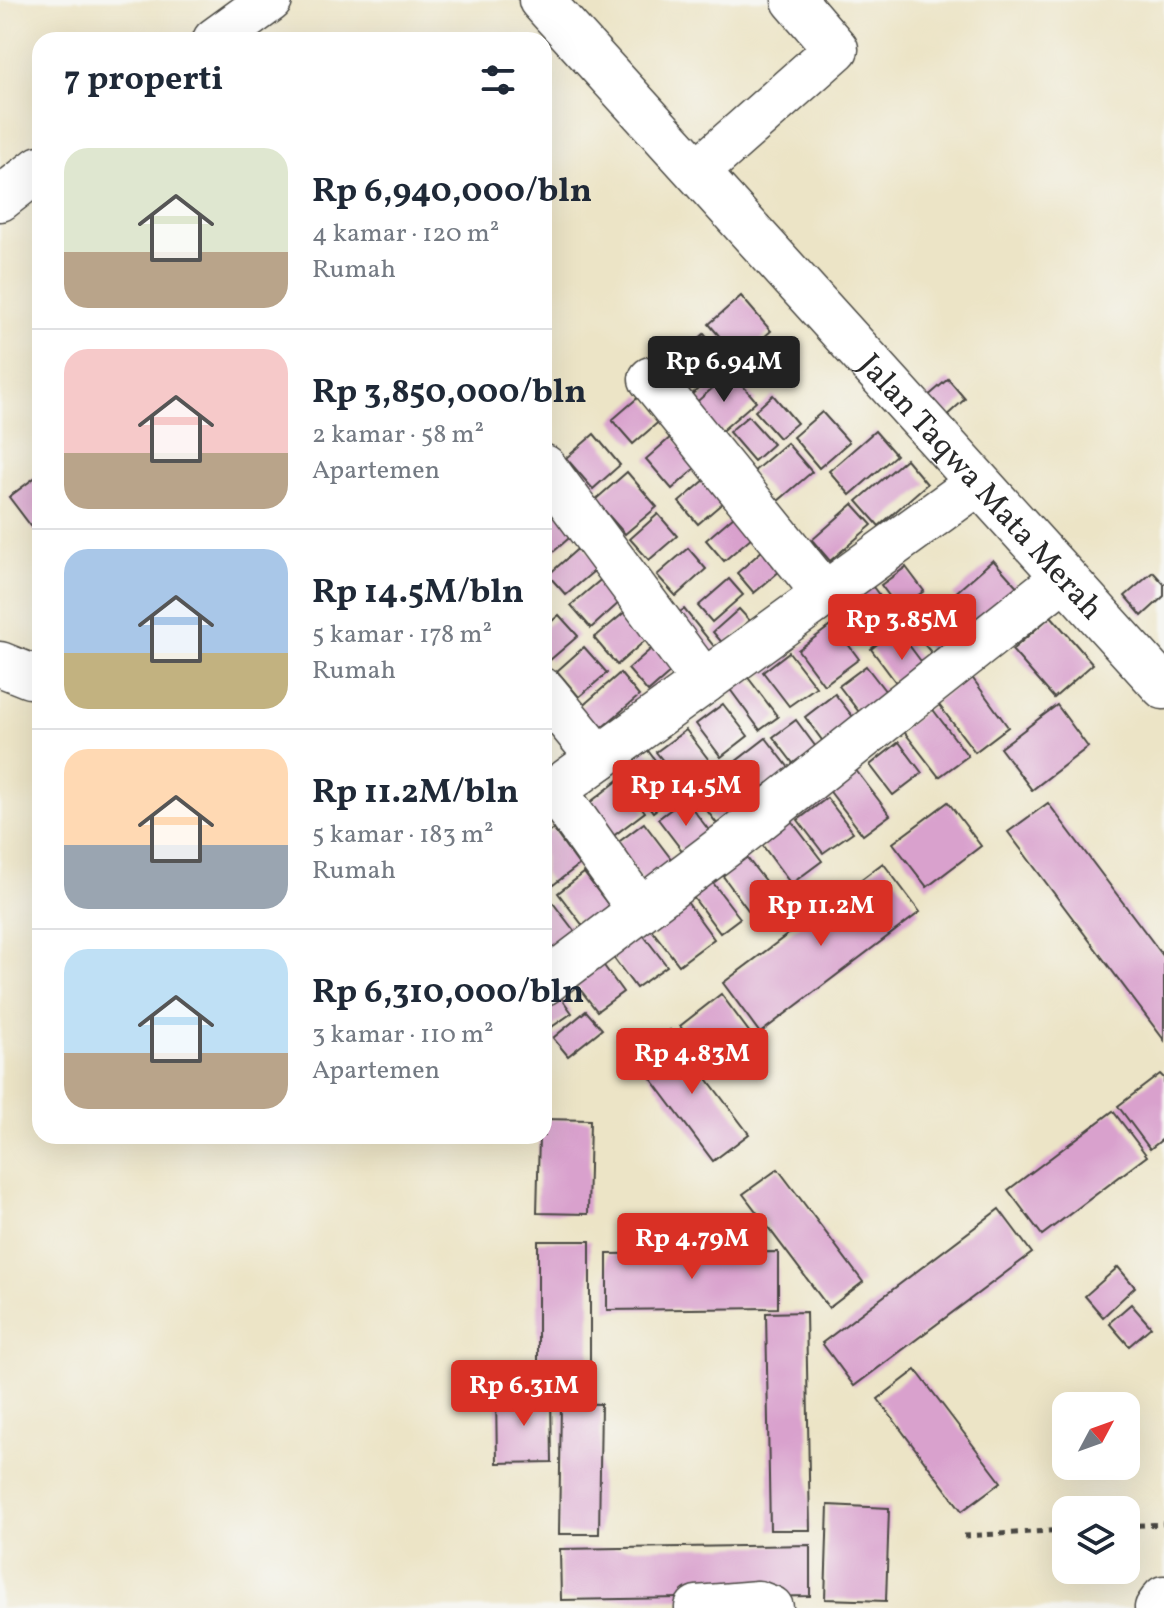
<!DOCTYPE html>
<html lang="id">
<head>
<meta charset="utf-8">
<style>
	:root { --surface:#fff; --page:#f2f2f3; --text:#1f2937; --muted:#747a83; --line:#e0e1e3; --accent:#d93025 }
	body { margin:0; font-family:Vollkorn,serif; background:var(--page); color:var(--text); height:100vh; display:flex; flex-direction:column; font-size:30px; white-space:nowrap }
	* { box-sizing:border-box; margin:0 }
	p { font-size:26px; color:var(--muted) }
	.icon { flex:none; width:44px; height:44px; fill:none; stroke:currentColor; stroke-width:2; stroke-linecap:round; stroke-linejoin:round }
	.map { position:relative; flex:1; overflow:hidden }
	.details { position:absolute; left:32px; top:32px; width:520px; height:1112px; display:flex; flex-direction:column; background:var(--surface); border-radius:24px; box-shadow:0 8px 32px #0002 }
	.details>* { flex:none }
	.needle { width:52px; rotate:49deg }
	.controls { position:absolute; left:1052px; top:1392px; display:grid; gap:16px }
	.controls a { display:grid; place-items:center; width:88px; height:88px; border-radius:16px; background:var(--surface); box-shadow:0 8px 32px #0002; font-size:40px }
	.price { position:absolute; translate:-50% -68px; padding:0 18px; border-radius:8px; background:var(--accent); color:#fff; font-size:26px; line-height:52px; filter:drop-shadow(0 2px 4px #0008) }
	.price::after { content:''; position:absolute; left:50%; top:48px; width:24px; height:18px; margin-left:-12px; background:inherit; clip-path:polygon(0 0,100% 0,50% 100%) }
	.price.current { background:#222; color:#fff }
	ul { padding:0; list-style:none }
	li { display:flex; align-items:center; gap:24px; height:200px; padding:0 32px }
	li+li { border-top:2px solid var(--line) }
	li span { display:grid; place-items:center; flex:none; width:224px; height:160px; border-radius:24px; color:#555 }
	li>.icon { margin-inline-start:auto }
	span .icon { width:96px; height:96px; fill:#fffc; stroke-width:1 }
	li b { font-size:34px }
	h2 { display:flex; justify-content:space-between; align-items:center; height:96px; padding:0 32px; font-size:34px }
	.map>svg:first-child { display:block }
	.building { fill:#d9a1cd }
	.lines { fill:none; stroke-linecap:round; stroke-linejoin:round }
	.minor-casing { stroke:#484742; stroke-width:47 }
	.path { stroke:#484742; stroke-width:5; stroke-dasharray:6 6; stroke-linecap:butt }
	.minor { stroke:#fff; stroke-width:44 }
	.labels { text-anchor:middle; stroke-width:7; stroke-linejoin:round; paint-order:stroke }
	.street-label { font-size:32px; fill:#2b2b2b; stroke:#f6f6f2 }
</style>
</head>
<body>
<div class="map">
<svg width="1164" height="1608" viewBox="0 0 1164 1608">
	<rect width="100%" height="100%" fill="#f6f6f2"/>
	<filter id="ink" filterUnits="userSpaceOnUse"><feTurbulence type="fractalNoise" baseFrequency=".0125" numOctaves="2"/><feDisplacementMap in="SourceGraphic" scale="16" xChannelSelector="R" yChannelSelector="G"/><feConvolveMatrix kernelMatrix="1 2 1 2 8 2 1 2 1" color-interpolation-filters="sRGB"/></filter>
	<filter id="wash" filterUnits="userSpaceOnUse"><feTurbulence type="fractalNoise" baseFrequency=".006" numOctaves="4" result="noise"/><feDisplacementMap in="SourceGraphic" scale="32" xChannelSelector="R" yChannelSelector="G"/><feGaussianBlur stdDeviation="1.8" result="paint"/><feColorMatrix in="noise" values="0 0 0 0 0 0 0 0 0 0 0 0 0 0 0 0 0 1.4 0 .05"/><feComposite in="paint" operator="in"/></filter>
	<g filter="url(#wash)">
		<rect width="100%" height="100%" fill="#ece4c6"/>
		<g id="blocks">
			<g class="building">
				<path d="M 741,296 L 771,331 L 739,359 L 709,324 Z"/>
				<path d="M 704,334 L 728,363 L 691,395 L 666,367 Z"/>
				<path d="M 731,372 L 756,401 L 717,435 L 692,406 Z"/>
				<path d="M 948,379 L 965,399 L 944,418 L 926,398 Z"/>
				<path d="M 641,395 L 662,419 L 633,444 L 612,420 Z"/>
				<path d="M 773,395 L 797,423 L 779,438 L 755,411 Z"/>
				<path d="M 822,412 L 849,442 L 819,468 L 793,437 Z"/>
				<path d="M 748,416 L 773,444 L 754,461 L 729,432 Z"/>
				<path d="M 875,431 L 896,455 L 850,495 L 829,471 Z"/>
				<path d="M 594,434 L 620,465 L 593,489 L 566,458 Z"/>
				<path d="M 672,436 L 698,466 L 672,489 L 646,459 Z"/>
				<path d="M 787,443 L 812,472 L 778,501 L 753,472 Z"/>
				<path d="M 906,459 L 927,484 L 879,526 L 857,501 Z"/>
				<path d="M 627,472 L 657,507 L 625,534 L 595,500 Z"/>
				<path d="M 37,476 L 40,481 L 40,538 L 9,497 Z"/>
				<path d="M 706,479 L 725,501 L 698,524 L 679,502 Z"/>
				<path d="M 552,504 L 576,532 L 544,560 L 544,511 Z"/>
				<path d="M 853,504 L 872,525 L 830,561 L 812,540 Z"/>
				<path d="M 658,514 L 677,536 L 649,560 L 630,539 Z"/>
				<path d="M 734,516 L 752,537 L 724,561 L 706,540 Z"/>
				<path d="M 582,545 L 600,566 L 566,595 L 548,575 Z"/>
				<path d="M 688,548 L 706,569 L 676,596 L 657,575 Z"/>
				<path d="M 763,550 L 781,570 L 754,593 L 737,573 Z"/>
				<path d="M 993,560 L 1021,591 L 980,626 L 953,595 Z"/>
				<path d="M 906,567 L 924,591 L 899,609 L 881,585 Z"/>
				<path d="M 611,571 L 630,593 L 591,628 L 571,605 Z"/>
				<path d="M 1153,572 L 1164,584 L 1164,596 L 1142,616 L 1125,596 Z"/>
				<path d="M 729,579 L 743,595 L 712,622 L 698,606 Z"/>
				<path d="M 867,579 L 895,616 L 864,639 L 836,602 Z"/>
				<path d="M 632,606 L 655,632 L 617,665 L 594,638 Z"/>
				<path d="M 684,609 L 717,650 L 703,661 L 670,619 Z"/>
				<path d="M 739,609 L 751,622 L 724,645 L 713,632 Z"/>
				<path d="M 946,613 L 963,632 L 935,657 L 918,637 Z"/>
				<path d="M 559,615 L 578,636 L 550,660 L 544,653 L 544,628 Z"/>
				<path d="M 1051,616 L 1093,664 L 1054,698 L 1012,650 Z"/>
				<path d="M 833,624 L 859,659 L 824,685 L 798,650 Z"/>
				<path d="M 897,629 L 932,676 L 906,696 L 871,649 Z"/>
				<path d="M 659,642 L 679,665 L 648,692 L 628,669 Z"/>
				<path d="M 584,647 L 607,673 L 579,697 L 557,671 Z"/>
				<path d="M 789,652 L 816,687 L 789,706 L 763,672 Z"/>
				<path d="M 866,666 L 896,705 L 869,725 L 839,686 Z"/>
				<path d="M 620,673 L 639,696 L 598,731 L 579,709 Z"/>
				<path d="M 746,675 L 778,717 L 760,730 L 729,688 Z"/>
				<path d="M 971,676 L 1008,727 L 975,752 L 936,701 Z"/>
				<path d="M 835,694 L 864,731 L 833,755 L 805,717 Z"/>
				<path d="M 723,704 L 748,736 L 721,757 L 696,724 Z"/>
				<path d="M 1057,705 L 1088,747 L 1032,790 L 1000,748 Z"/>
				<path d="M 931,707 L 968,756 L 939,777 L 902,729 Z"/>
				<path d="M 796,720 L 827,762 L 805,779 L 773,737 Z"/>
				<path d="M 686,730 L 712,764 L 683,786 L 656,752 Z"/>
				<path d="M 766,738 L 796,777 L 765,801 L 735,762 Z"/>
				<path d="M 899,742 L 922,773 L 893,795 L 870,765 Z"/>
				<path d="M 646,748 L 679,792 L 653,812 L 620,768 Z"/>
				<path d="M 727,766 L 758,807 L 724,833 L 693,792 Z"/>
				<path d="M 855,769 L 890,815 L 863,835 L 828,789 Z"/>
				<path d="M 620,779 L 645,812 L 612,837 L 588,804 Z"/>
				<path d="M 827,798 L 853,832 L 823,853 L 798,820 Z"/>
				<path d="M 685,799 L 714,837 L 687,857 L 658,819 Z"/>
				<path d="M 948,802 L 981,846 L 927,887 L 893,843 Z"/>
				<path d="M 1048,803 L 1164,957 L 1164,1040 L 1008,832 Z"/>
				<path d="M 787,815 L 822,861 L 791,884 L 757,838 Z"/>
				<path d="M 644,823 L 675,864 L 646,885 L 616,844 Z"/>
				<path d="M 553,829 L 579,865 L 553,885 L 544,873 L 544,836 Z"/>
				<path d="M 741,850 L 776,895 L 751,914 L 717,868 Z"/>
				<path d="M 883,863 L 920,912 L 760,1033 L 723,983 Z"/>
				<path d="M 584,873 L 613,911 L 587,931 L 558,893 Z"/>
				<path d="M 710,879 L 740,918 L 720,933 L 690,893 Z"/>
				<path d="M 687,902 L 714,939 L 679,965 L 651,929 Z"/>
				<path d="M 553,903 L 582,941 L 552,965 L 544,955 L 544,909 Z"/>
				<path d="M 637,927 L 667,966 L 636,988 L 607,949 Z"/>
				<path d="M 602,963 L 623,992 L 597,1011 L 576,984 Z"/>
				<path d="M 554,988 L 572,1013 L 550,1028 L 544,1019 L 544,996 Z"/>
				<path d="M 721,994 L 753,1037 L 712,1068 L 680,1026 Z"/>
				<path d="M 586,1011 L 602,1029 L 568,1056 L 553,1038 Z"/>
				<path d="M 670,1030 L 749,1134 L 713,1161 L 635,1057 Z"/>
				<path d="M 1160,1074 L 1164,1078 L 1164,1138 L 1150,1149 L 1118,1106 Z"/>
				<path d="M 1113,1111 L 1147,1156 L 1042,1235 L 1008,1190 Z"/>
				<path d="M 544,1119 L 590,1120 L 588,1214 L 537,1213 L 539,1136 L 544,1136 Z"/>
				<path d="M 778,1169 L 863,1282 L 829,1308 L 743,1194 Z"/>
				<path d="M 999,1209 L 1032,1253 L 854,1386 L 822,1343 Z"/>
				<path d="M 538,1241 L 590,1241 L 590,1369 L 538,1368 Z"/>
				<path d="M 778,1252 L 778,1308 L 607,1310 L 607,1254 Z"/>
				<path d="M 1118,1267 L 1135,1287 L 1103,1317 L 1085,1296 Z"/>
				<path d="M 1131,1304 L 1151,1327 L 1129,1346 L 1109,1323 Z"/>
				<path d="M 806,1312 L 810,1530 L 770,1530 L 766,1313 Z"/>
				<path d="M 916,1370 L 1001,1482 L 962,1511 L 878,1399 Z"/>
				<path d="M 551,1394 L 552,1462 L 497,1463 L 496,1395 Z"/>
				<path d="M 561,1403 L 601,1404 L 599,1534 L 559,1534 Z"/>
				<path d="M 828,1505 L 889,1508 L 886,1601 L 825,1599 Z"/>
				<path d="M 810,1545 L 810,1596 L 561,1600 L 560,1549 Z"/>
			</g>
		</g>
	</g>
	<g filter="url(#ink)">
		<use href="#blocks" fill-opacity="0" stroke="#484742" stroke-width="2"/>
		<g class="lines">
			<defs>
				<g id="minor">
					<path id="s1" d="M 541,0 L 1164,687"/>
					<path d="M 215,40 L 270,0"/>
					<path d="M 698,171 L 836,49 L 794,0"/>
					<path d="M 0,199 L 40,168"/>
					<path d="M 651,379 L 825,594"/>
					<path d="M 544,467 L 704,682"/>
					<path d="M 0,664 L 30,676 L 40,676"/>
					<path d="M 544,691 L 599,758"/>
					<path d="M 555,791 L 639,909"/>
					<path d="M 544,798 L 978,483"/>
					<path d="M 544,983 L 734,839 L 1063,578"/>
					<path d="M 697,1608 L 758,1603 L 771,1608"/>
					<path d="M 1157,1608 L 1164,1598"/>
				</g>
			</defs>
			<use href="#minor" class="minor-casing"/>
			<g class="path">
				<path d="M 1126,1526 L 1164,1524"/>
				<path d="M 964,1536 L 1066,1530"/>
			</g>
			<use href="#minor" class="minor"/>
		</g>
	</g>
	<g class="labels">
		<g class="street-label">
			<text dy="11" stroke="none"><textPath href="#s1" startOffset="656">Jalan Taqwa Mata Merah</textPath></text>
		</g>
	</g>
</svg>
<div class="controls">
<a><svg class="needle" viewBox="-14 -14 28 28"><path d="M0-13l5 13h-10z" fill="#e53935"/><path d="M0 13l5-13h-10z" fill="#747a83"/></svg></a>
<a><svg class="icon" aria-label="layers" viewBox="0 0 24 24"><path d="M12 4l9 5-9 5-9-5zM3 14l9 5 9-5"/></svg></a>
</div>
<b class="price current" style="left:724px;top:404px">Rp 6.94M</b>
<b class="price" style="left:902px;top:662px">Rp 3.85M</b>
<b class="price" style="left:686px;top:828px">Rp 14.5M</b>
<b class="price" style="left:821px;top:948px">Rp 11.2M</b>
<b class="price" style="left:692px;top:1096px">Rp 4.83M</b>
<b class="price" style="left:692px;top:1281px">Rp 4.79M</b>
<b class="price" style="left:524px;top:1428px">Rp 6.31M</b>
<section class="details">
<h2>7 properti<svg class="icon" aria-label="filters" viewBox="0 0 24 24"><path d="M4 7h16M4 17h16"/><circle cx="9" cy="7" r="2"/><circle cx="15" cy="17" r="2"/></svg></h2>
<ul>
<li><span style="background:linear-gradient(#dfe7d0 65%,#b9a48a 0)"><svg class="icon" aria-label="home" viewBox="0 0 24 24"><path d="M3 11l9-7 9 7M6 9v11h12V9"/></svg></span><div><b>Rp 6,940,000/bln</b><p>4 kamar · 120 m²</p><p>Rumah</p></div></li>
<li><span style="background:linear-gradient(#f6c9c9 65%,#b9a48a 0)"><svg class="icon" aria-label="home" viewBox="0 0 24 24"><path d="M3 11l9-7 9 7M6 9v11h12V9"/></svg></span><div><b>Rp 3,850,000/bln</b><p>2 kamar · 58 m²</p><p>Apartemen</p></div></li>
<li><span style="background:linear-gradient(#a9c7e8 65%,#c2b280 0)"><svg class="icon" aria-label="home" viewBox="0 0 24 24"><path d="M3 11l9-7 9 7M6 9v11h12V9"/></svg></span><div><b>Rp 14.5M/bln</b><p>5 kamar · 178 m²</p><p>Rumah</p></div></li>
<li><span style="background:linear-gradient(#ffd9b3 60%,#9aa5b1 0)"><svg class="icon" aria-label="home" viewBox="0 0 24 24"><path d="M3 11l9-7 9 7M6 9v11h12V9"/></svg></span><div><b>Rp 11.2M/bln</b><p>5 kamar · 183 m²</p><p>Rumah</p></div></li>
<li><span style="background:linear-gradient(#bfe0f5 65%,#b9a48a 0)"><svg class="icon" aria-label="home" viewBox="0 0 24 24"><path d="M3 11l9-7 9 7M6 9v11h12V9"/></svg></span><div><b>Rp 6,310,000/bln</b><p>3 kamar · 110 m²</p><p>Apartemen</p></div></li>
</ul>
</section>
</div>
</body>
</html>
